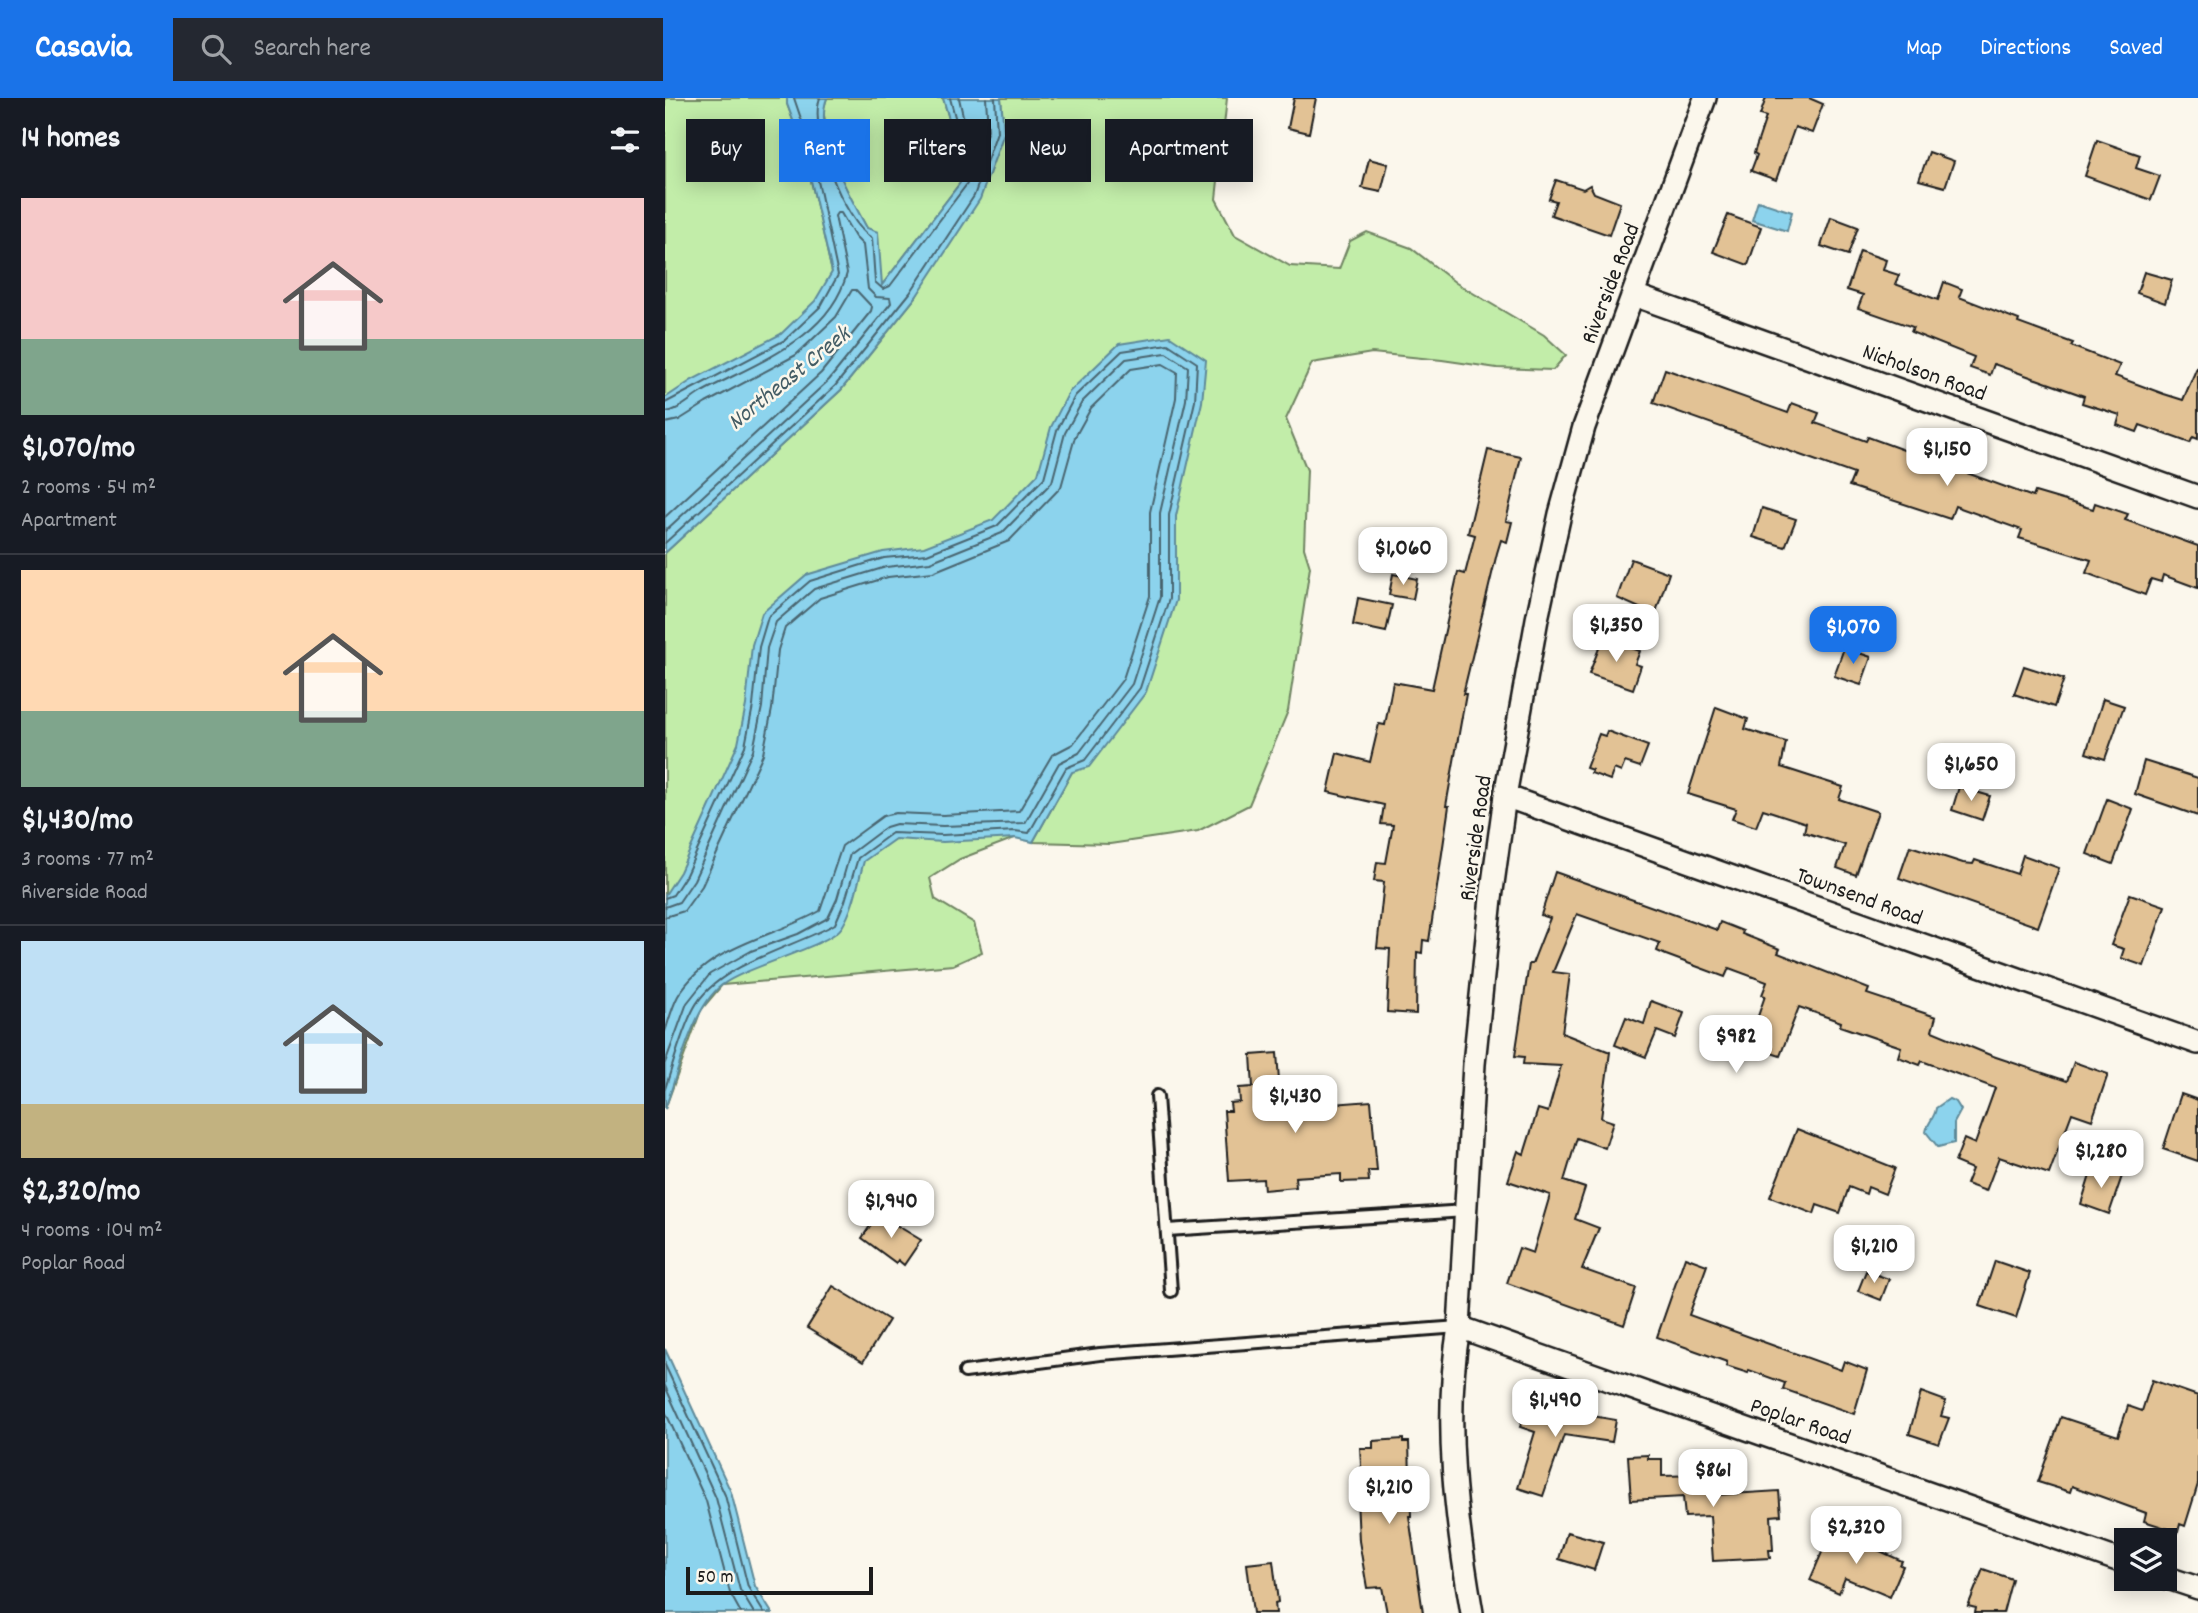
<!DOCTYPE html>
<html lang="en">
<head>
<meta charset="utf-8">
<style>
	:root { --surface:#171b24; --page:#242831; --text:#f1f3f6; --muted:#9ea1a6; --line:#363941; --accent:#1a73e8 }
	body { margin:0; font-family:Dekko,sans-serif; background:var(--page); color:var(--text); height:100vh; display:flex; flex-direction:column; font-size:26px; white-space:nowrap }
	* { box-sizing:border-box; margin:0 }
	p { font-size:23px; color:var(--muted) }
	.icon { flex:none; width:38px; height:38px; fill:none; stroke:currentColor; stroke-width:2; stroke-linecap:round; stroke-linejoin:round }
	.map { position:relative; flex:1; overflow:hidden }
	.drawer { display:flex; flex-direction:column; background:var(--surface); width:665px }
	.drawer>* { flex:none }
	.hud { position:absolute; left:21px; top:21px; width:665px; height:63px; display:flex; gap:14px }
	.controls { position:absolute; left:1449px; top:1430px; display:grid; gap:14px }
	.controls a { display:grid; place-items:center; width:63px; height:63px; border-radius:0px; background:var(--surface); box-shadow:0 4px 18px #0003; font-size:35px }
	.scale { position:absolute; left:21px; bottom:18px; width:187px; box-sizing:border-box; padding-left:7px; border:4px solid #1c1c1c; border-top:0; font-size:19px; line-height:24px; white-space:nowrap; color:#1c1c1c; -webkit-text-stroke:5px #fbf7ec; paint-order:stroke }
	.price { position:absolute; translate:-50% -60px; padding:0 16px; border-radius:14px; background:#fff; color:#222; font-size:23px; line-height:46px; filter:drop-shadow(0 2px 4px #0008) }
	.price::after { content:''; position:absolute; left:50%; top:42px; width:21px; height:16px; margin-left:-10px; background:inherit; clip-path:polygon(0 0,100% 0,50% 100%) }
	.price.active { background:var(--accent); color:#fff }
	ul { padding:0; list-style:none }
	li { display:grid; align-content:center; gap:14px; height:371px; padding:0 21px }
	li+li { border-top:2px solid var(--line) }
	li span { display:grid; place-items:center; height:217px; border-radius:0px; color:#555 }
	li>.icon { margin-inline-start:auto }
	span .icon { width:126px; height:126px; fill:#fffc; stroke-width:1 }
	li b { font-size:30px }
	h2 { display:flex; justify-content:space-between; align-items:center; height:84px; padding:0 21px; font-size:30px }
	.pill { padding:0 24px; border-radius:0px; background:var(--surface); box-shadow:0 4px 18px #0003; font-size:24px; line-height:63px }
	.pill.active { background:var(--accent); color:#fff }
	header { display:flex; align-items:center; gap:42px; box-sizing:border-box; height:98px; padding:0 35px; background:var(--accent); color:#fff }
	header strong { font-size:33px }
	nav { display:flex; gap:38px; margin-inline-start:auto; font-size:24px }
	.search { width:490px; height:63px; background:var(--page); display:flex; align-items:center; gap:18px; box-sizing:border-box; padding:0 24px; border-radius:0px; color:var(--muted); font-size:26px }
	main { display:flex; flex:1; min-height:0 }
	.map>svg:first-child { display:block }
	.green { fill:#c2eda9; stroke:#6f8462; stroke-width:2 }
	.water { fill:#8cd3ed; stroke:#5f8a99; stroke-width:2 }
	.lines { fill:none; stroke-linecap:round; stroke-linejoin:round }
	.shore { stroke:#496570; stroke-width:2 }
	.building { fill:#e2c295; stroke:#1c1c1c; stroke-width:2 }
	.service-casing { stroke:#1c1c1c; stroke-width:16 }
	.minor-casing { stroke:#1c1c1c; stroke-width:26 }
	.service { stroke:#fbf7ec; stroke-width:10 }
	.minor { stroke:#fbf7ec; stroke-width:21 }
	.labels { text-anchor:middle; stroke-width:5; stroke-linejoin:round; paint-order:stroke }
	.street-label { font-size:23px; fill:#1c1c1c; stroke:#fbf7ec }
	.water-label { font-size:24px; font-style:italic; fill:#435c65; stroke:#fbf7ec }
</style>
</head>
<body>
<header>
<strong>Casavia</strong>
<div class="search"><svg class="icon" aria-label="search" viewBox="0 0 24 24"><circle cx="10" cy="10" r="6"/><path d="M15 15l6 6"/></svg>Search here</div>
<nav><a>Map</a><a>Directions</a><a>Saved</a></nav>
</header>
<main>
<section class="drawer">
<h2>14 homes<svg class="icon" aria-label="filters" viewBox="0 0 24 24"><path d="M4 7h16M4 17h16"/><circle cx="9" cy="7" r="2"/><circle cx="15" cy="17" r="2"/></svg></h2>
<ul>
<li><span style="background:linear-gradient(#f6c9c9 65%,#7fa58c 0)"><svg class="icon" aria-label="home" viewBox="0 0 24 24"><path d="M3 11l9-7 9 7M6 9v11h12V9"/></svg></span><div><b>$1,070/mo</b><p>2 rooms · 54 m²</p><p>Apartment</p></div></li>
<li><span style="background:linear-gradient(#ffd9b3 65%,#7fa58c 0)"><svg class="icon" aria-label="home" viewBox="0 0 24 24"><path d="M3 11l9-7 9 7M6 9v11h12V9"/></svg></span><div><b>$1,430/mo</b><p>3 rooms · 77 m²</p><p>Riverside Road</p></div></li>
<li><span style="background:linear-gradient(#bfe0f5 75%,#c2b280 0)"><svg class="icon" aria-label="home" viewBox="0 0 24 24"><path d="M3 11l9-7 9 7M6 9v11h12V9"/></svg></span><div><b>$2,320/mo</b><p>4 rooms · 104 m²</p><p>Poplar Road</p></div></li>
</ul>
</section>
<div class="map">
<svg width="1533" height="1515" viewBox="0 0 1533 1515">
	<rect width="100%" height="100%" fill="#fbf7ec"/>
	<filter id="ink" filterUnits="userSpaceOnUse"><feTurbulence type="fractalNoise" baseFrequency=".0143" numOctaves="2"/><feDisplacementMap in="SourceGraphic" scale="14" xChannelSelector="R" yChannelSelector="G"/><feConvolveMatrix kernelMatrix="1 2 1 2 8 2 1 2 1" color-interpolation-filters="sRGB"/></filter>
	<g filter="url(#ink)">
		<g class="green">
			<path d="M 0,0 L 122,0 L 122,6 L 139,52 L 167,174 L 166,215 L 0,347 Z"/>
			<path d="M 162,0 L 278,0 L 288,35 L 295,85 L 217,187 L 202,130 L 171,73 L 158,13 Z"/>
			<path d="M 336,0 L 562,0 L 551,101 L 570,137 L 625,168 L 674,171 L 685,143 L 702,134 L 746,150 L 791,185 L 879,237 L 901,257 L 888,272 L 832,270 L 777,262 L 707,255 L 647,265 L 621,321 L 642,372 L 639,450 L 645,469 L 623,613 L 584,707 L 533,733 L 445,746 L 368,744 L 407,674 L 389,652 L 350,740 L 295,761 L 265,780 L 270,801 L 309,825 L 317,854 L 288,867 L 57,887 L 36,912 L 0,1011 L 0,455 L 176,292 L 251,199 L 339,35 Z"/>
		</g>
		<g class="water">
			<path d="M 122,0 L 162,0 C 148,36 185,98 202,130 L 213,134 L 217,187 L 295,85 L 288,35 L 278,0 L 336,0 L 339,35 L 315,101 L 251,199 L 176,292 L 0,455 L 0,300 L 27,282 L 116,236 L 150,203 L 167,174 L 139,52 L 122,6 Z"/>
			<path d="M 1093,103 L 1127,114 L 1122,133 L 1087,122 Z"/>
			<path d="M 505,238 L 541,262 L 537,304 L 511,418 L 511,502 L 481,594 L 424,669 L 407,674 L 368,744 L 350,740 L 278,744 L 230,741 L 199,763 C 193,784 189,810 177,829 C 165,848 82,868 57,887 C 27,910 13,975 0,1011 L 0,797 L 15,774 L 73,646 L 81,607 L 87,547 L 97,515 L 141,477 L 218,454 L 259,449 L 328,422 L 373,376 L 386,329 L 404,294 L 454,246 Z"/>
			<path d="M 1284,1001 L 1291,1004 L 1296,1012 L 1289,1025 L 1289,1045 L 1273,1049 L 1261,1034 C 1262,1025 1270,1020 1271,1010 Z"/>
			<path d="M 0,1251 L 66,1394 L 90,1488 L 107,1515 L 0,1515 Z"/>
		</g>
		<g class="lines">
			<g class="shore">
				<path d="M 155,0 C 143,31 179,124 207,140 L 210,184 L 218,191 L 225,188 L 302,86 L 294,34 L 285,0"/>
				<path d="M 294,0 L 307,58 L 310,60 L 314,58 L 323,32 L 321,0"/>
				<path d="M 0,305 L 120,242 L 156,208 L 173,177 L 146,50 L 129,0"/>
				<path d="M 0,314 C 14,313 25,301 37,294 C 90,265 165,241 182,175 L 170,118 L 172,115 L 176,115 L 190,139 L 198,147 L 203,191 L 211,199 L 225,200 L 226,205 L 164,282 L 0,433"/>
				<path d="M 0,325 L 14,322 L 41,305 L 131,257 L 171,219 L 187,192 L 191,192 L 207,209 L 206,213 L 156,275 L 0,419"/>
				<path d="M 0,445 L 170,288 L 245,195 L 309,98 L 332,34 L 330,0"/>
				<path d="M 0,800 L 8,797 L 21,777 L 80,648 L 88,608 L 94,549 L 103,519 L 145,483 L 219,460 L 262,456 L 332,428 L 379,380 L 392,332 L 410,298 L 457,253 L 503,246 L 532,265 L 530,303 L 504,417 L 504,501 L 475,590 L 420,662 L 401,670 L 364,735 L 350,733 L 278,737 L 227,735 L 193,760 L 180,803 L 170,826 C 128,850 52,866 29,910 C 16,934 9,964 0,991"/>
				<path d="M 0,809 L 14,804 L 29,782 L 88,652 L 97,609 L 102,550 L 111,524 L 149,491 L 221,469 L 265,464 L 337,435 L 387,384 L 400,335 L 417,304 L 461,261 L 501,255 L 523,269 L 521,302 L 495,415 L 495,499 L 467,586 L 414,655 L 394,665 L 360,725 L 278,728 L 231,726 L 221,729 L 185,756 L 172,801 L 163,820 L 133,836 L 86,853 L 45,876 L 22,905 L 0,965"/>
				<path d="M 0,819 L 19,813 L 37,788 L 98,656 L 107,611 L 113,552 L 120,530 L 155,500 L 223,479 L 268,474 L 344,443 L 396,389 L 410,339 L 426,310 L 466,271 L 498,266 L 512,274 L 511,300 L 485,414 L 485,498 L 458,581 L 408,646 L 387,657 L 354,713 L 278,717 L 231,715 L 218,718 L 177,748 L 155,813 C 107,840 44,847 13,898 C 7,909 4,922 0,934"/>
				<path d="M 0,1267 L 60,1397 L 83,1489 L 99,1515"/>
				<path d="M 0,1288 L 51,1400 L 75,1492 L 89,1515"/>
				<path d="M 0,1313 L 41,1403 L 65,1495 L 76,1515"/>
			</g>
		</g>
		<g class="building">
			<path d="M 629,0 L 651,0 L 644,35 L 623,30 Z"/>
			<path d="M 1101,0 L 1144,0 L 1158,6 L 1147,35 L 1130,29 L 1111,82 L 1086,73 L 1092,57 L 1089,55 L 1101,19 L 1095,17 Z"/>
			<path d="M 1432,42 L 1475,57 L 1471,70 L 1495,78 L 1486,102 L 1420,78 Z"/>
			<path d="M 1264,54 L 1289,63 L 1280,89 L 1254,82 Z"/>
			<path d="M 704,61 L 723,66 L 716,94 L 697,90 Z"/>
			<path d="M 891,82 L 918,91 L 925,87 L 929,95 L 955,105 L 944,137 L 886,117 L 891,103 L 884,101 Z"/>
			<path d="M 1063,117 L 1096,129 L 1083,167 L 1048,154 Z"/>
			<path d="M 1166,119 L 1193,129 L 1183,157 L 1156,148 Z"/>
			<path d="M 1195,153 L 1221,162 L 1218,172 L 1234,177 L 1230,186 L 1273,202 L 1279,184 L 1297,191 L 1294,199 L 1354,222 L 1353,225 L 1408,245 L 1406,248 L 1455,267 L 1450,278 L 1499,296 L 1518,302 L 1533,267 L 1533,341 L 1528,339 L 1525,345 L 1475,327 L 1472,334 L 1452,327 L 1455,317 L 1417,305 L 1419,298 L 1329,266 L 1325,277 L 1305,270 L 1309,259 L 1246,234 L 1248,229 L 1193,210 L 1198,197 L 1182,192 Z"/>
			<path d="M 1479,174 L 1507,182 L 1500,205 L 1472,195 Z"/>
			<path d="M 1000,271 L 1123,315 L 1127,305 L 1154,315 L 1150,325 L 1201,343 L 1203,339 L 1368,399 L 1370,394 L 1428,411 L 1430,405 L 1463,416 L 1460,422 L 1533,448 L 1533,490 L 1498,477 L 1496,484 L 1486,481 L 1480,497 L 1421,475 L 1426,462 L 1354,440 L 1357,432 L 1290,408 L 1285,421 L 1184,388 L 1189,376 L 988,305 Z"/>
			<path d="M 823,352 L 856,359 L 841,423 L 847,424 L 842,444 L 836,442 L 832,455 L 798,596 L 801,596 L 781,708 L 784,708 L 764,843 L 758,842 L 757,855 L 752,854 L 751,916 L 722,914 L 725,851 L 712,850 L 719,784 L 709,783 L 712,764 L 721,765 L 728,727 L 716,726 L 719,707 L 663,694 L 672,655 L 705,664 L 714,626 L 720,627 L 728,584 L 767,591 L 793,474 L 800,476 L 810,437 L 803,435 Z"/>
			<path d="M 1097,410 L 1131,421 L 1120,449 L 1088,439 Z"/>
			<path d="M 966,461 L 1004,475 L 990,517 L 952,500 Z"/>
			<path d="M 728,476 L 752,481 L 748,501 L 724,497 Z"/>
			<path d="M 693,500 L 727,507 L 721,534 L 688,527 Z"/>
			<path d="M 938,540 L 975,553 L 970,566 L 976,568 L 968,591 L 924,576 Z"/>
			<path d="M 1179,550 L 1206,559 L 1196,587 L 1169,578 Z"/>
			<path d="M 1359,568 L 1399,581 L 1389,609 L 1349,596 Z"/>
			<path d="M 1438,601 L 1459,608 L 1440,661 L 1421,655 Z"/>
			<path d="M 1051,609 L 1083,621 L 1080,631 L 1121,644 L 1116,669 L 1178,689 L 1174,701 L 1213,714 L 1191,777 L 1172,770 L 1180,747 L 1139,734 L 1141,725 L 1098,711 L 1091,729 L 1067,721 L 1071,711 L 1023,696 Z"/>
			<path d="M 942,633 L 983,648 L 975,669 L 960,664 L 956,674 L 949,671 L 945,682 L 926,675 L 927,672 L 921,670 L 934,636 L 940,638 Z"/>
			<path d="M 1479,663 L 1533,680 L 1533,718 L 1470,696 Z"/>
			<path d="M 1294,689 L 1325,698 L 1317,722 L 1287,712 Z"/>
			<path d="M 1442,701 L 1468,711 L 1448,766 L 1422,756 Z"/>
			<path d="M 1245,748 L 1298,765 L 1308,766 L 1310,762 L 1352,776 L 1358,757 L 1394,770 L 1373,829 L 1234,780 Z"/>
			<path d="M 890,774 L 1052,832 L 1055,824 L 1078,833 L 1077,836 L 1115,851 L 1113,855 L 1204,891 L 1202,896 L 1271,919 L 1267,933 L 1325,957 L 1402,983 L 1409,964 L 1443,976 L 1427,1022 L 1407,1015 L 1384,1076 L 1334,1059 L 1321,1093 L 1301,1086 L 1307,1071 L 1290,1064 L 1299,1041 L 1310,1046 L 1330,990 L 1257,963 L 1255,967 L 1233,959 L 1236,949 L 1175,928 L 1176,924 L 1134,909 L 1115,958 L 1083,947 L 1100,898 L 1097,897 L 1102,884 L 1064,870 L 1060,879 L 1001,857 L 992,853 L 995,845 L 912,816 L 888,874 L 905,876 L 897,935 L 945,954 L 936,1020 L 948,1024 L 940,1050 L 912,1040 L 899,1083 L 920,1090 L 910,1121 L 934,1130 L 917,1171 L 971,1190 L 959,1227 L 842,1185 L 854,1150 L 868,1155 L 885,1097 L 843,1083 L 853,1053 L 859,1056 L 873,1011 L 883,1014 L 896,968 L 858,966 L 859,959 L 850,958 L 864,866 L 867,866 L 885,820 L 876,817 Z"/>
			<path d="M 1465,796 L 1500,808 L 1479,868 L 1456,860 L 1459,851 L 1446,847 Z"/>
			<path d="M 986,903 L 1019,915 L 1010,940 L 992,933 L 981,959 L 950,947 L 961,919 L 979,926 Z"/>
			<path d="M 612,955 L 616,1010 L 706,1003 L 712,1073 L 703,1073 L 704,1083 L 676,1084 L 676,1076 L 630,1079 L 631,1089 L 599,1092 L 598,1081 L 564,1083 L 559,1013 L 566,1013 L 565,1005 L 575,1004 L 574,990 L 588,989 L 586,957 Z"/>
			<path d="M 1516,996 L 1533,1002 L 1533,1063 L 1498,1051 Z"/>
			<path d="M 1132,1031 L 1230,1070 L 1220,1096 L 1203,1089 L 1201,1096 L 1184,1089 L 1175,1115 L 1152,1107 L 1149,1116 L 1105,1099 Z"/>
			<path d="M 1428,1068 L 1457,1078 L 1444,1116 L 1416,1106 Z"/>
			<path d="M 213,1116 L 256,1142 L 239,1167 L 233,1162 L 231,1165 L 197,1140 Z"/>
			<path d="M 1020,1159 L 1042,1167 L 1024,1217 L 1176,1272 L 1179,1263 L 1202,1272 L 1189,1316 L 1118,1291 L 1120,1285 L 1084,1272 L 1083,1275 L 1061,1268 L 1062,1264 L 992,1239 Z"/>
			<path d="M 1330,1163 L 1365,1175 L 1351,1220 L 1315,1208 Z"/>
			<path d="M 1201,1173 L 1224,1181 L 1216,1202 L 1193,1193 Z"/>
			<path d="M 168,1188 L 224,1222 L 198,1264 L 142,1230 Z"/>
			<path d="M 1487,1282 L 1533,1298 L 1533,1386 L 1520,1428 L 1515,1426 L 1513,1434 L 1479,1423 L 1481,1415 L 1407,1388 L 1405,1394 L 1373,1384 L 1396,1319 L 1453,1338 L 1463,1308 L 1477,1313 Z"/>
			<path d="M 1256,1294 L 1281,1303 L 1276,1318 L 1284,1320 L 1274,1346 L 1244,1336 Z"/>
			<path d="M 866,1299 L 910,1315 L 951,1322 L 947,1344 L 899,1337 L 878,1398 L 853,1390 L 870,1334 L 855,1329 Z"/>
			<path d="M 738,1341 L 738,1344 L 744,1344 L 746,1418 L 744,1418 L 758,1515 L 722,1515 L 717,1489 L 702,1490 L 694,1443 L 692,1400 L 698,1400 L 695,1350 L 708,1350 L 708,1343 Z"/>
			<path d="M 983,1357 L 983,1361 L 997,1361 L 997,1378 L 1036,1377 L 1036,1381 L 1050,1380 L 1051,1397 L 1114,1393 L 1116,1417 L 1106,1418 L 1108,1452 L 1104,1452 L 1105,1460 L 1048,1463 L 1045,1418 L 1020,1419 L 1018,1399 L 966,1402 L 963,1358 Z"/>
			<path d="M 1167,1431 L 1237,1463 L 1235,1467 L 1238,1468 L 1225,1499 L 1180,1480 L 1174,1495 L 1145,1482 Z"/>
			<path d="M 902,1434 L 938,1444 L 929,1472 L 894,1461 Z"/>
			<path d="M 608,1463 L 613,1504 L 610,1505 L 611,1515 L 588,1515 L 582,1466 Z"/>
			<path d="M 1318,1471 L 1347,1481 L 1338,1515 L 1310,1515 L 1311,1510 L 1303,1508 Z"/>
		</g>
		<g class="lines">
			<defs>
				<g id="service">
					<path d="M 492,998 L 506,1193"/>
					<path d="M 502,1132 L 801,1113"/>
					<path d="M 300,1274 L 435,1256 L 794,1229"/>
				</g>
				<g id="minor">
					<path d="M 969,197 L 1533,399"/>
					<path d="M 840,698 L 1533,945"/>
					<path d="M 794,1229 L 1461,1465"/>
					<path d="M 1500,1479 L 1533,1490"/>
					<path d="M 807,1515 C 791,1423 778,1322 794,1229 L 809,966 L 826,800 L 840,698 L 872,521 L 895,416 L 919,329 L 1040,0"/>
				</g>
			</defs>
			<use href="#service" class="service-casing"/>
			<use href="#minor" class="minor-casing"/>
			<use href="#service" class="service"/>
			<use href="#minor" class="minor"/>
		</g>
	</g>
	<g class="labels">
		<g class="street-label">
			<text transform="translate(944 185) rotate(-69)" y="8">Riverside Road</text>
			<text transform="translate(1260 273) rotate(20)" y="8">Nicholson Road</text>
			<text transform="translate(809 740) rotate(-82)" y="8">Riverside Road</text>
			<text transform="translate(1195 797) rotate(20)" y="8">Townsend Road</text>
			<text transform="translate(1136 1322) rotate(19)" y="8">Poplar Road</text>
		</g>
		<g class="water-label">
			<text transform="translate(123 279) rotate(-39)" y="8">Northeast Creek</text>
		</g>
	</g>
</svg>
<div class="controls">
<a><svg class="icon" aria-label="layers" viewBox="0 0 24 24"><path d="M12 4l9 5-9 5-9-5zM3 14l9 5 9-5"/></svg></a>
</div>
<div class="scale">50 m</div>
<b class="price" style="left:1282px;top:390px">$1,150</b>
<b class="price" style="left:738px;top:489px">$1,060</b>
<b class="price" style="left:951px;top:566px">$1,350</b>
<b class="price active" style="left:1188px;top:568px">$1,070</b>
<b class="price" style="left:1306px;top:705px">$1,650</b>
<b class="price" style="left:1071px;top:977px">$982</b>
<b class="price" style="left:630px;top:1037px">$1,430</b>
<b class="price" style="left:1436px;top:1092px">$1,280</b>
<b class="price" style="left:226px;top:1142px">$1,940</b>
<b class="price" style="left:1209px;top:1187px">$1,210</b>
<b class="price" style="left:890px;top:1341px">$1,490</b>
<b class="price" style="left:1048px;top:1411px">$861</b>
<b class="price" style="left:724px;top:1428px">$1,210</b>
<b class="price" style="left:1191px;top:1468px">$2,320</b>
<div class="hud">
<a class="pill">Buy</a>
<a class="pill active">Rent</a>
<a class="pill">Filters</a>
<a class="pill">New</a>
<a class="pill">Apartment</a>
</div>
</div>
</main>
</body>
</html>
